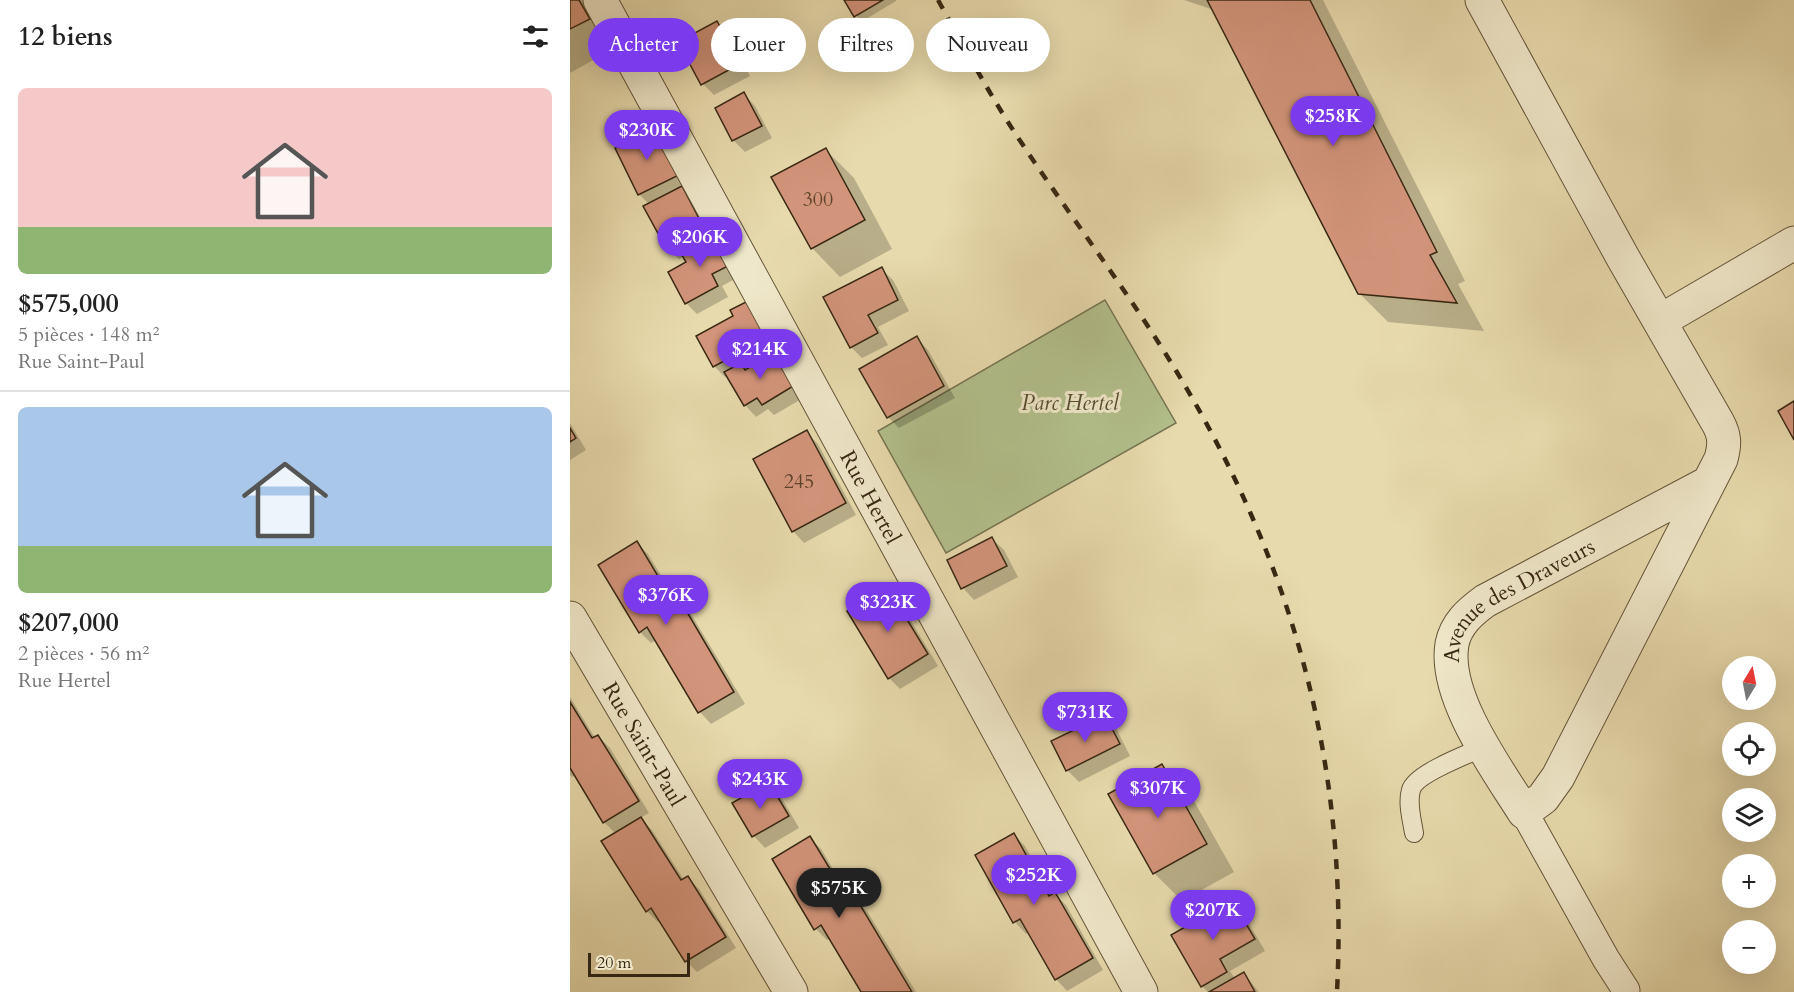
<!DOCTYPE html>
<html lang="fr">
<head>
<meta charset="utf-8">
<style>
	:root { --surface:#fff; --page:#f6f6f6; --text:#222; --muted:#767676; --line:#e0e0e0; --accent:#7c3aed }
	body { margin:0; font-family:Cardo,serif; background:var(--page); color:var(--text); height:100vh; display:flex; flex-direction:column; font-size:22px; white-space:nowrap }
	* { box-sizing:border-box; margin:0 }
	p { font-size:20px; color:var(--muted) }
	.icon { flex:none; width:33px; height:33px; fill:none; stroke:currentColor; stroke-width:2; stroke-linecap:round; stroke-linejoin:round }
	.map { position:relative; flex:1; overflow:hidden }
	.drawer { display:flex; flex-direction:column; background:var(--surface); width:570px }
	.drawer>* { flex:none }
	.guide { position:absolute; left:18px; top:18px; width:570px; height:54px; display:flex; gap:12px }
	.needle { width:39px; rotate:10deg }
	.fabs { position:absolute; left:1152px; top:656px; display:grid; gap:12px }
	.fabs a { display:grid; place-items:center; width:54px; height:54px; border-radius:50%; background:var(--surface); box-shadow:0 6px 24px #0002; font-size:30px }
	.scale { position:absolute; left:18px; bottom:15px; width:102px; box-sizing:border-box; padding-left:6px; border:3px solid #382813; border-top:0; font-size:16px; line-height:21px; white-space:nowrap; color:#382813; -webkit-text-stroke:4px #efe7c9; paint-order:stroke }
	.price { position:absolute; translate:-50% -51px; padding:0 14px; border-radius:21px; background:var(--accent); color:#fff; font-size:20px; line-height:39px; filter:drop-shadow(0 2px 3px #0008) }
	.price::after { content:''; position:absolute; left:50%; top:36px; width:18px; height:14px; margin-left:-9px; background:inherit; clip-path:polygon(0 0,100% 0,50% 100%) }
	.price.current { background:#222; color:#fff }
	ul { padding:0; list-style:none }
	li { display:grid; align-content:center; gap:12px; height:318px; padding:0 18px }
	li+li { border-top:2px solid var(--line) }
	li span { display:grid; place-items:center; height:186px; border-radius:9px; color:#555 }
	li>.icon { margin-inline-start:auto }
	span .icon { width:108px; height:108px; fill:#fffc; stroke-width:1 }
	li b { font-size:26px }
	h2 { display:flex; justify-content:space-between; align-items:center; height:72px; padding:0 18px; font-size:26px }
	.tag { padding:0 21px; border-radius:27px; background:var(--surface); box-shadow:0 6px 24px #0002; font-size:21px; line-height:54px }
	.tag.current { background:var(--accent); color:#fff }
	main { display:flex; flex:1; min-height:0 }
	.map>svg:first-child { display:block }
	.green { fill:#b2c08c; stroke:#757450; stroke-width:1.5 }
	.shadow { fill:#0003; fill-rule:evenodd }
	.building { fill:#d2947a; stroke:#382813; stroke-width:1.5 }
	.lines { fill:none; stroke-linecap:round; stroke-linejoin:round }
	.service-casing { stroke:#645439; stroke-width:20 }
	.pedestrian-casing { stroke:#645439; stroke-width:29 }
	.minor-casing { stroke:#645439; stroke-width:35 }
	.service { stroke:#efe7c9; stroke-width:18 }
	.pedestrian { stroke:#efe7c9; stroke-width:27 }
	.minor { stroke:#efe7c9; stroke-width:33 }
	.rail { stroke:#382813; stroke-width:4.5; stroke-dasharray:10 10; stroke-linecap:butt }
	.labels { text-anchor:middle; stroke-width:6; stroke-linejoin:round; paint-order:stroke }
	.number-label { font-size:20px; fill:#5e432d }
	.park-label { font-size:22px; font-style:italic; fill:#564e31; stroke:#efe7c9 }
	.street-label { font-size:22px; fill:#382813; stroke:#efe7c9 }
</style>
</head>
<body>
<main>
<section class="drawer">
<h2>12 biens<svg class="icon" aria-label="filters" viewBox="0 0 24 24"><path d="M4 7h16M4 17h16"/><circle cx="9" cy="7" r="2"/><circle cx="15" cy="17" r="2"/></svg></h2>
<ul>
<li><span style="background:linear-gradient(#f6c9c9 75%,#8fb573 0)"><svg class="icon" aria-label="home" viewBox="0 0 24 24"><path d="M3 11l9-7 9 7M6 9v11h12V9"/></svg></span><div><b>$575,000</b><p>5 pièces · 148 m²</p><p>Rue Saint-Paul</p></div></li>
<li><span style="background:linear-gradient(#a9c7e8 75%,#8fb573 0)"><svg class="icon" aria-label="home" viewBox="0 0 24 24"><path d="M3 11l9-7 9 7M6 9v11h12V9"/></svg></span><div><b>$207,000</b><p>2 pièces · 56 m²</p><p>Rue Hertel</p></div></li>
</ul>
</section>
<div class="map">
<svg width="1224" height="992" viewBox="0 0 1224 992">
	<rect width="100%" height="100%" fill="#e7daac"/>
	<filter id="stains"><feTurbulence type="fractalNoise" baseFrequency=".00333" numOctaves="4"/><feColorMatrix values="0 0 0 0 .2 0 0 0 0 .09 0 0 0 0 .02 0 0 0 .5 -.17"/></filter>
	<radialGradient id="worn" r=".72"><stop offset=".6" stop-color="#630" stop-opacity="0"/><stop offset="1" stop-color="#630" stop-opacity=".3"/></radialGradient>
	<path class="green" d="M 535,300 L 606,423 L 376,553 L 308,431 Z"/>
	<g class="shadow">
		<path d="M 0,0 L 21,0 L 47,47 L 0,73 Z"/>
		<path d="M 276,0 L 326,0 L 326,1 L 291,22 Z"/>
		<path d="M 614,0 L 753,0 L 895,281 L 888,284 L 914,331 L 818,322 L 789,293 L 644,10 Z"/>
		<path d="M 146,23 L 158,35 L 180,76 L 144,95 L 133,84 Z"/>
		<path d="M 174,94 L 185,106 L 202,138 L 175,152 L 163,140 L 147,108 Z"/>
		<path d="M 86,130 L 120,187 L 113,190 L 123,199 L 174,274 L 152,286 L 158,297 L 127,314 L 116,303 L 118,263 L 114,256 L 109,259 L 98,248 L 75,207 L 79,204 L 69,194 Z"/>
		<path d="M 256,150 L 284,178 L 322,249 L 270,277 L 242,248 Z"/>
		<path d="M 311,269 L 323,280 L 339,311 L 308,327 L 318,345 L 292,358 L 281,347 Z"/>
		<path d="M 182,300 L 235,397 L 204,415 L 198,409 L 186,417 L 175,405 L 158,376 L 155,377 L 144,366 L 165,317 ZM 190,359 L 193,362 L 177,371 L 174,367 Z"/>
		<path d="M 347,338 L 358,350 L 385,398 L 329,428 L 318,417 Z"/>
		<path d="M 0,423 L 16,450 L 0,460 Z"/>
		<path d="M 236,432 L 248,444 L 286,515 L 234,543 L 223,531 Z"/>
		<path d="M 422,539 L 434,550 L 448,577 L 404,600 L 393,588 L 379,561 Z"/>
		<path d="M 67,543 L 78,554 L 108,603 L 110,602 L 121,614 L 175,704 L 141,724 L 130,712 L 86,640 L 81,643 L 70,632 Z"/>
		<path d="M 318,590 L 329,601 L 368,666 L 330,689 L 319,678 Z"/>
		<path d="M 0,697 L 25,738 L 28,736 L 40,748 L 79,813 L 70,818 L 82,830 L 114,880 L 118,878 L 129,889 L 166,948 L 127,972 L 116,961 L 90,920 L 88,922 L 77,911 L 46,834 L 34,822 L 6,775 L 2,777 L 0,775 Z"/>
		<path d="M 535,717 L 546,728 L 560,756 L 509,782 L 497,770 Z"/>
		<path d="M 592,766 L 620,794 L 664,872 L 612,901 L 584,873 Z"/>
		<path d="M 198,784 L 210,795 L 229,828 L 195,848 L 184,836 L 164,803 Z"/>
		<path d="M 444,835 L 455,846 L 483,895 L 485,894 L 496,905 L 533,970 L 497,991 L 486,979 L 459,932 L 456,934 L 445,922 L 407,855 Z"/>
		<path d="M 240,838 L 251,849 L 283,902 L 285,900 L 297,911 L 346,992 L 293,992 L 260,938 L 257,940 L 246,929 L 204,859 Z"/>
		<path d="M 662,902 L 673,913 L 695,951 L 660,971 L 665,979 L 674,974 L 689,992 L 638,992 L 632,986 L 603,936 Z"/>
	</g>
	<g class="building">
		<path d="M 0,0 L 9,0 L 20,19 L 0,29 Z"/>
		<path d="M 274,0 L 313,0 L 284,17 Z"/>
		<path d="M 637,0 L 740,0 L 867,252 L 860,255 L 887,303 L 788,294 Z"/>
		<path d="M 147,21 L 170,64 L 131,85 L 108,42 Z"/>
		<path d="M 174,92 L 192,126 L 162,141 L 145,108 Z"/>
		<path d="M 87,128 L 109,175 L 68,195 L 45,148 Z"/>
		<path d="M 256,148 L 295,220 L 241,249 L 201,177 Z"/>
		<path d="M 112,186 L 134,228 L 96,248 L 73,206 Z"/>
		<path d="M 147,232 L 164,263 L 142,274 L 148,286 L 115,304 L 98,272 L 116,262 L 110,252 Z"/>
		<path d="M 312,267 L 328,300 L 298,315 L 308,333 L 280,348 L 253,297 Z"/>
		<path d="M 182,299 L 204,339 L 180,351 L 178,348 L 143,367 L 126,336 L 163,316 L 160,310 Z"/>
		<path d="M 347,336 L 374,386 L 317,418 L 289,369 Z"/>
		<path d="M 206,352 L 225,385 L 192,405 L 187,398 L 174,406 L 154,372 L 171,363 L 175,370 Z"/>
		<path d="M 1224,401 L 1224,440 L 1208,411 Z"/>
		<path d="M 0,428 L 6,438 L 0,442 Z"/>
		<path d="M 237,430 L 276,503 L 222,532 L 183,459 Z"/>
		<path d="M 422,537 L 437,566 L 391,589 L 377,560 Z"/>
		<path d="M 67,541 L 104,603 L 110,600 L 164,692 L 128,713 L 77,627 L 69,633 L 28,565 Z"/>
		<path d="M 318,588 L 358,654 L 318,679 L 277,611 Z"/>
		<path d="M 0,702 L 22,738 L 28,735 L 69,801 L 33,823 L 0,768 Z"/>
		<path d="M 535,715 L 550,744 L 496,771 L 481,741 Z"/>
		<path d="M 592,764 L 637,844 L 583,874 L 538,794 Z"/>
		<path d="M 199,782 L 219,816 L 182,837 L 162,803 Z"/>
		<path d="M 71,817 L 111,880 L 118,876 L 156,937 L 115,962 L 81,908 L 76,912 L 31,841 Z"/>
		<path d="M 444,833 L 479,896 L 485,892 L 523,958 L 485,980 L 450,919 L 443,923 L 405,855 Z"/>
		<path d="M 240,836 L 280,902 L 286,898 L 342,992 L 291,992 L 251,925 L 244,930 L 202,859 Z"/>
		<path d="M 662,900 L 685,939 L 650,959 L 657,972 L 631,987 L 601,935 Z"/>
		<path d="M 674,972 L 685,992 L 639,992 Z"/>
	</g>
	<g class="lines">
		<defs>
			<path id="service" d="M 844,833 C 842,820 837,803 841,790 C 845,774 898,754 914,747"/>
			<path id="pedestrian" d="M 954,812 L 1036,959 L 1056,990"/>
			<g id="minor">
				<path id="s1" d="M 30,0 L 571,992"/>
				<path id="s2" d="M 912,0 L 1052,256 L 1148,423 C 1155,436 1155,444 1151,459 L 988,777 L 973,798 L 954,812 C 927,769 873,696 882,644 C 886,624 900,612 915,601 L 1138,483"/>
				<path d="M 1090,321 L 1224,243"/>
				<path id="s3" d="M 0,618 L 221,992"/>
			</g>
		</defs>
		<use href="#service" class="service-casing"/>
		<use href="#pedestrian" class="pedestrian-casing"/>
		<use href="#minor" class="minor-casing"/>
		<use href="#service" class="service"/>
		<use href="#pedestrian" class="pedestrian"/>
		<use href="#minor" class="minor"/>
		<path class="rail" d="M 368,0 C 393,45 417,90 445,133 C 494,208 549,279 597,356 C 720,553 779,758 767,992"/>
	</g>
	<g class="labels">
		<g class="number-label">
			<text x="248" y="206">300</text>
			<text x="229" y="488">245</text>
		</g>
		<g class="park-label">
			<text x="500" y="410">Parc Hertel</text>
		</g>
		<g class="street-label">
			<text dy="8" stroke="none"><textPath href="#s1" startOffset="566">Rue Hertel</textPath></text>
			<text dy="8" stroke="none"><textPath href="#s2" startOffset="1194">Avenue des Draveurs</textPath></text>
			<text dy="8" stroke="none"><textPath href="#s3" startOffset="146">Rue Saint-Paul</textPath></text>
		</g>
	</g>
	<rect width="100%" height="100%" filter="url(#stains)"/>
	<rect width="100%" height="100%" fill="url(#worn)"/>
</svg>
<div class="fabs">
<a><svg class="needle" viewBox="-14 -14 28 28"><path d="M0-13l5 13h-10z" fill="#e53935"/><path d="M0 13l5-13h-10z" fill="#767676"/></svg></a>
<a><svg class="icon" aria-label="locate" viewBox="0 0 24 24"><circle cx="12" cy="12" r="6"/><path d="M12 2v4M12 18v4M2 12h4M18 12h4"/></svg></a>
<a><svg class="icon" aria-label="layers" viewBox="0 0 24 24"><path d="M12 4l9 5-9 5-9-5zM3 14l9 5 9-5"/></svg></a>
<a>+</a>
<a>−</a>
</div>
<div class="scale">20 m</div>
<b class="price" style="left:763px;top:147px">$258K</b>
<b class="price" style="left:77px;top:161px">$230K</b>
<b class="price" style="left:130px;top:268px">$206K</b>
<b class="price" style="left:190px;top:380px">$214K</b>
<b class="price" style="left:96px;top:626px">$376K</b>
<b class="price" style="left:318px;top:633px">$323K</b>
<b class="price" style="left:515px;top:743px">$731K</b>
<b class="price" style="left:190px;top:810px">$243K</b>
<b class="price" style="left:588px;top:819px">$307K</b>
<b class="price" style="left:464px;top:906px">$252K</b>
<b class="price current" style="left:269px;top:919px">$575K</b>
<b class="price" style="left:643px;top:941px">$207K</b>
<div class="guide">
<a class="tag current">Acheter</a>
<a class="tag">Louer</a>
<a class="tag">Filtres</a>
<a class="tag">Nouveau</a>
</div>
</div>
</main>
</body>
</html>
